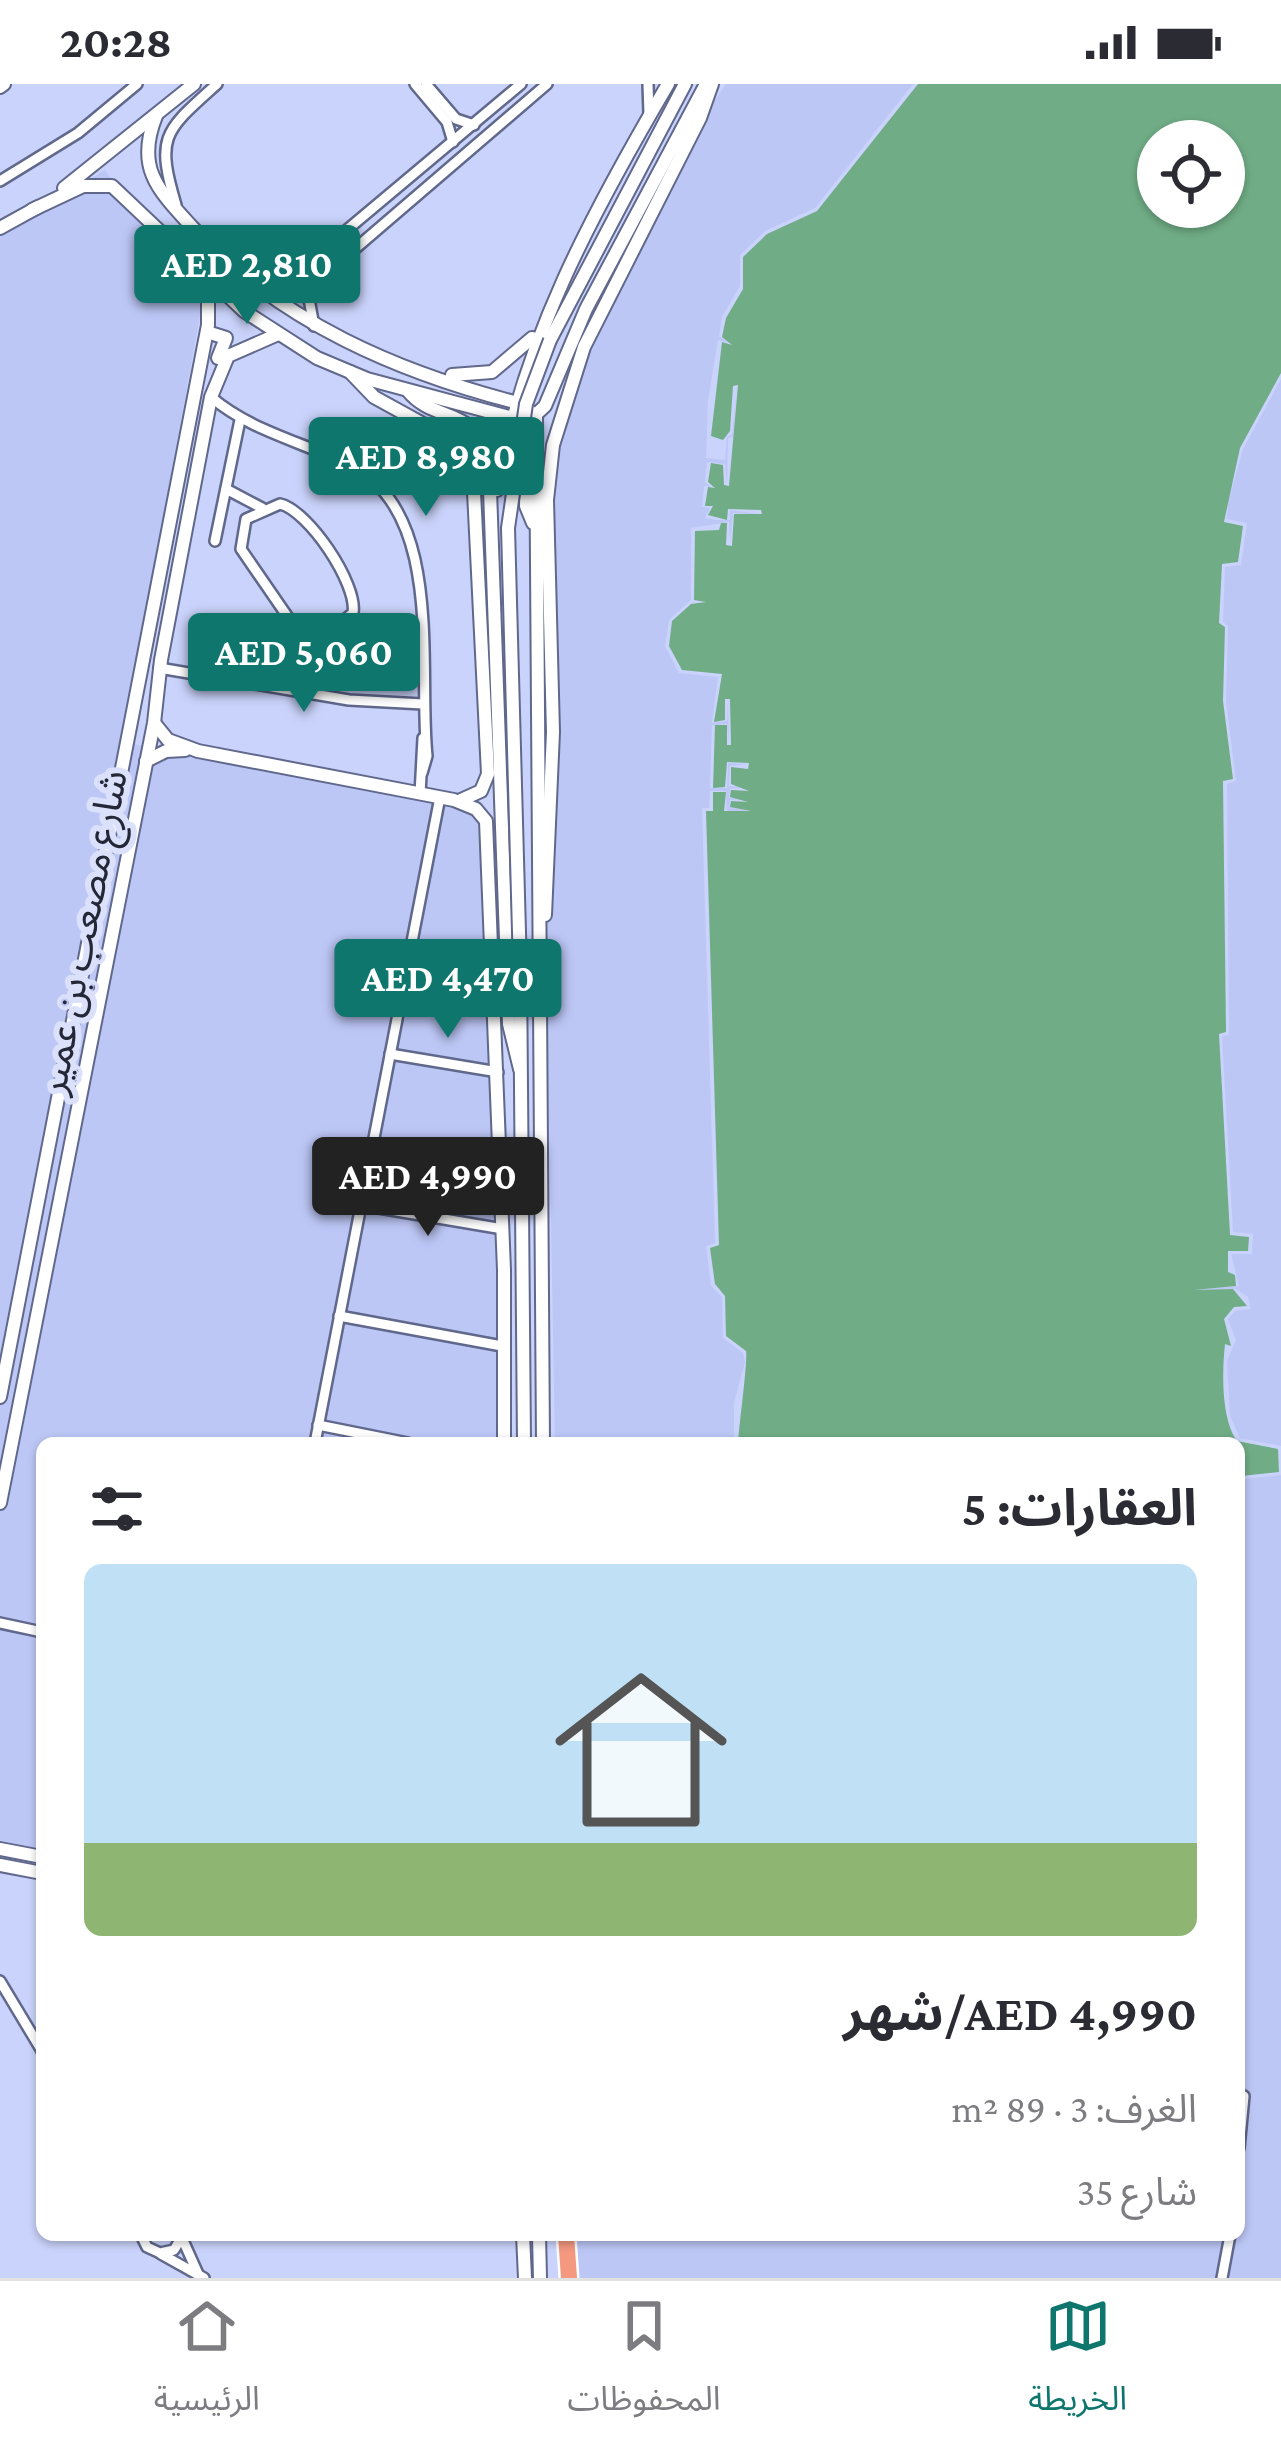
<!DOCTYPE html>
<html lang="ar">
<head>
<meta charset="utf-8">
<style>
	:root { --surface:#fff; --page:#f2f2f3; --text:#2b2b33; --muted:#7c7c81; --line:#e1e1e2; --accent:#0f766e }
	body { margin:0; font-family:"Crimson Pro","Noto Sans Arabic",serif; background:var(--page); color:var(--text); direction:rtl; height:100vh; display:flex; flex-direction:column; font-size:45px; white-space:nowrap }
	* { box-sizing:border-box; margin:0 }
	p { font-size:39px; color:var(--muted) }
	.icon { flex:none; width:66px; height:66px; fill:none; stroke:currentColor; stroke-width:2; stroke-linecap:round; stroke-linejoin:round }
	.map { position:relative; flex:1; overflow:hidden; direction:ltr }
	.drawer { position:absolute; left:36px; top:1353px; width:1209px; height:804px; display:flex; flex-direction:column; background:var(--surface); border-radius:18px; box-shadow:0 3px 9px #0004; direction:rtl }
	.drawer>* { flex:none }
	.buttons { position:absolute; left:1137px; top:36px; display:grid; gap:24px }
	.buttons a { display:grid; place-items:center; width:108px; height:108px; border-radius:50%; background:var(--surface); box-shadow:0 3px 9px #0004; font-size:60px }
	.price { position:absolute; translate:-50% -102px; padding:0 27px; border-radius:12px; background:var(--accent); color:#fff; font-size:39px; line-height:78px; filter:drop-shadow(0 3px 6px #0008) }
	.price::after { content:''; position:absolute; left:50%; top:72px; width:36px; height:27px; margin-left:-18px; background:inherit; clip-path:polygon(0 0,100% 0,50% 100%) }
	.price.active { background:#222; color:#fff }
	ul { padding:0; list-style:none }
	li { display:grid; align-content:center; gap:24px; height:636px; padding:0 48px }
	li span { display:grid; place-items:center; height:372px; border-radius:18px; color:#555 }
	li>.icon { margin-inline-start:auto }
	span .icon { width:216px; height:216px; fill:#fffc; stroke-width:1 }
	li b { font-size:51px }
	h2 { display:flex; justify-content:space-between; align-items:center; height:144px; padding:0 48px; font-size:51px }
	.status { display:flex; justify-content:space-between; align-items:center; height:84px; padding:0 60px; background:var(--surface); direction:ltr }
	.status svg { height:33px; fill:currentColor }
	.menu { display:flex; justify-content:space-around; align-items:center; height:168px; border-top:3px solid var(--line); background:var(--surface); font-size:33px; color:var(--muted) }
	.menu a { display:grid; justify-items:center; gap:6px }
	.menu .active { color:var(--accent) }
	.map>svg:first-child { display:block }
	.built { fill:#bdc7f6 }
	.water { fill:#70ad86; fill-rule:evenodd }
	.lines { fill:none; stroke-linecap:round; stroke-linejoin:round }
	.street-casing { stroke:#60688c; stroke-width:14 }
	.secondary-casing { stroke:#60688c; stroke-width:16 }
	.highway-casing { stroke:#fff; stroke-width:21 }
	.street { stroke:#fff; stroke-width:9 }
	.secondary { stroke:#fff; stroke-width:12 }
	.highway { stroke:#f49880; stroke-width:16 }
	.secondary-bridge-casing { stroke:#60688c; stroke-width:16; stroke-linecap:butt }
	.secondary-bridge { stroke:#fff; stroke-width:12 }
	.labels { text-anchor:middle; stroke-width:12; stroke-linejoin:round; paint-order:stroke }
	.street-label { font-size:39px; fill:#232736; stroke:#dbe1fa }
</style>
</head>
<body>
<div class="status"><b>20:28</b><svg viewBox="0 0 49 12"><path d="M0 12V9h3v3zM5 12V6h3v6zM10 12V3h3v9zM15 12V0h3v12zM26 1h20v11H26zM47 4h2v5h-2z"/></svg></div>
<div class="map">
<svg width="1281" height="2194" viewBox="0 0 1281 2194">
	<rect width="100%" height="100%" fill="#cad3fb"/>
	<g class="built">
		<path d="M 726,0 L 913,0 L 815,124 L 765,147 L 740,171 L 740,202 L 722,233 L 719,252 L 729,259 L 718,256 L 708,317 L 706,374 L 725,376 L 727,353 L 732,350 L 737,303 L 733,353 L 728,354 L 727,399 L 725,380 L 707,378 L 705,398 L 711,403 L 704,402 L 702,423 L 710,424 L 705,434 L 717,436 L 730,436 L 730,426 L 759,430 L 733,429 L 730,458 L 729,438 L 691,444 L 691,516 L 669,536 L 665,562 L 679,589 L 718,593 L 712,639 L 727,637 L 728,618 L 729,658 L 727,640 L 712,641 L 710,704 L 727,704 L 728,679 L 746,680 L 730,682 L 729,702 L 746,703 L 730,705 L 729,714 L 746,715 L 730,716 L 729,723 L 749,727 L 727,727 L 726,707 L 710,707 L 709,724 L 702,724 L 715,1159 L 706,1162 L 711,1202 L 722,1213 L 723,1254 L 743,1269 L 745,1278 L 734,1319 L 734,1359 L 555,1359 L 538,437 L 553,342 L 567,304 L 705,31 Z"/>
		<path d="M 105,86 L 202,221 L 122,658 L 484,722 L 509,1072 L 508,1359 L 42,1359 L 42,1779 L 0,1771 L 0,149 Z"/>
		<path d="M 1281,295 L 1281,1362 L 1240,1354 L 1230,1332 L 1227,1277 L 1236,1256 L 1228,1235 L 1235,1227 L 1251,1225 L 1248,1213 L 1236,1205 L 1196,1206 L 1239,1202 L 1231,1170 L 1252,1170 L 1253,1150 L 1233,1148 L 1222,952 L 1229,951 L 1227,700 L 1236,697 L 1226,617 L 1228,542 L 1223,538 L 1225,483 L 1241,481 L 1247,439 L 1227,435 L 1228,419 L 1243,365 Z"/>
		<path d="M 1281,1391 L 1281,2194 L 572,2194 L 571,2151 L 1239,2151 L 1239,1420 L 1244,1419 L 1244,1395 Z"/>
	</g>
	<path class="water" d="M 918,0 L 1281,0 L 1281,289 L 1240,364 L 1224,438 L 1243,442 L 1238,478 L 1222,480 L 1219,539 L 1225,543 L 1223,617 L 1233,695 L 1223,697 L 1226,948 L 1219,950 L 1230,1151 L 1249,1153 L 1248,1167 L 1228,1167 L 1228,1188 L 1235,1191 L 1236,1202 L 1194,1206 L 1233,1205 L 1247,1222 L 1234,1223 L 1224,1235 L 1231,1262 L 1225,1260 C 1222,1287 1221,1335 1237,1357 L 1278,1365 L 1279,1388 L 1241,1392 L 1240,1417 L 1239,1359 L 738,1359 C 739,1342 748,1276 746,1267 L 726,1252 L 725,1212 L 715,1200 L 710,1164 L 719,1161 L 706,727 L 713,727 L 713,708 L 726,708 L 724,727 L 751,727 L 730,723 L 731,717 L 748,718 L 730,713 L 731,706 L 749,707 L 731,700 L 731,683 L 748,685 L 749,679 L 727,678 L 725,703 L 713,704 L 715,641 L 727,641 L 727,661 L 731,661 L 730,615 L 725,615 L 725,636 L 714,638 L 722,590 L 682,586 L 669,562 L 672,537 L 691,520 L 706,518 L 694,516 L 695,447 L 719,446 L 721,439 L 727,439 L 726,461 L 732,462 L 734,430 L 762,430 L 761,426 L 728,425 L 727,436 L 708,431 L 713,422 L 705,422 L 708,403 L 715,404 L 708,398 L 711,379 L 723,381 L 724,401 L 729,402 L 738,301 L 733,302 L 730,347 L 723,356 L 711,352 L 722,258 L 732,261 L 722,253 L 726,234 L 743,205 L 743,173 L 767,150 L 817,127 ZM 1158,57 L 1224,57 L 1224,123 L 1158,123 Z"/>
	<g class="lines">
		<defs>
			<g id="street">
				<path d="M 415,0 L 447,38 L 453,58"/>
				<path d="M 426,0 L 456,35 L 474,41"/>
				<path d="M 648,0 L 649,30"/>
				<path d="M 0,97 L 78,49 L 137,0"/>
				<path d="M 176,121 C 155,51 165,47 217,0"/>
				<path d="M 268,212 L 521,0"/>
				<path d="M 314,242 L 309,215 L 314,200 L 547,0"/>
				<path d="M 211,313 C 252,348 304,358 351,382 C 445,428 418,587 427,672 L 422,689"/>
				<path d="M 226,405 L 262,424"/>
				<path d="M 280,420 C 308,426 358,500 353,529 L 325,552 L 294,542 L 241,465 L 246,435 Z"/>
				<path d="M 215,457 L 240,336"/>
				<path d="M 159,584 L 349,616 L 423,620"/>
				<path d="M 420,710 L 423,654"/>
				<path d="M 390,970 L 498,988"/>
				<path d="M 361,1121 L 503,1145"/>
				<path d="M 339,1232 L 502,1262"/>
				<path d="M 318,1341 L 408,1359"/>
				<path d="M 315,1359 L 440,713"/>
				<path d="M 0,1539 L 42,1548"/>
				<path d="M 0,1897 L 42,1967"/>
				<path d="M 1239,2064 L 1244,2012"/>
				<path d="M 141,2151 L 147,2163 L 160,2169 L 174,2166 L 183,2151"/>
				<path d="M 182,2154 L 199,2192"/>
				<path d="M 161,2170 L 204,2194"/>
				<path d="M 1222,2194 L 1230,2151"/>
			</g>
			<g id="secondary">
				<path d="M 0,3 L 4,0"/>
				<path d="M 156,32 C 135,84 158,106 193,144 C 280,238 399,289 522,320 L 536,333 L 543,1359"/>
				<path d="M 64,104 L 194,0"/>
				<path d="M 32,126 L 83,102 L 112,102 L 244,227 L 317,274 L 367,295 L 528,338 L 545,322 L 586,225 L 706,0"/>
				<path d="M 0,144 L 38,123"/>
				<path d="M 207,248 L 226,254 L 218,274"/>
				<path d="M 550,256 L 685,0"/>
				<path d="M 350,288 L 374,313 L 434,346 L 474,408 L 488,690 L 481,707 L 461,716"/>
				<path d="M 452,291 L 492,288 L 532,254"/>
				<path d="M 408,307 C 435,340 477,321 489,378 L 509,940 L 520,985"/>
				<path d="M 512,367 L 527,371 L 526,422 L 533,439"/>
				<path d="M 497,406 C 523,257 592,129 668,0"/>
				<path d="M 155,640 L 168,656 L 198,667 L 454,716 L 476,725 L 486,737 L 504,1186 L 504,1359"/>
				<path d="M 146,677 L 166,667 L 185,666"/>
				<path d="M 545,831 L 553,648 L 547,416 L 553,361 L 584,263 L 700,34 L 712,0"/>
				<path d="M 520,885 L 524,1359"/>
				<path d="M 0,1313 L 208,241 L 208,216 L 197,187"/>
				<path d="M 0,1419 L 154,639 L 161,576 L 211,313 L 228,272 L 276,251"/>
				<path d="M 0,1765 L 42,1773"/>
				<path d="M 0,1781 L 42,1789"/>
				<path d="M 523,2151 L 525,2194"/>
				<path d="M 539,2151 L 540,2194"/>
			</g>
			<path id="highway" d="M 566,2151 L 569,2194"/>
		</defs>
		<use href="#street" class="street-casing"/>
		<use href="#secondary" class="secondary-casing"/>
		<use href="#highway" class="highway-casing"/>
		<use href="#street" class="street"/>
		<use href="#secondary" class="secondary"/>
		<use href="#highway" class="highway"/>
		<defs>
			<path id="secondary-bridge" d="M 520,885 L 508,444 L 526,320 L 550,256"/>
		</defs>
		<use href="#secondary-bridge" class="secondary-bridge-casing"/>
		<use href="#secondary-bridge" class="secondary-bridge"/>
	</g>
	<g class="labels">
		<g class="street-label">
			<text transform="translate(82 848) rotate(-79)" y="14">شارع مصعب بن عمير</text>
		</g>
	</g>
</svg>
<div class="buttons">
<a><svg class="icon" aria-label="locate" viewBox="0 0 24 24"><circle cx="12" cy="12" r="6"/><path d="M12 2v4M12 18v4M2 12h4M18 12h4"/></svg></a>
</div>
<b class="price" style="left:247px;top:243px">AED 2,810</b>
<b class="price" style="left:426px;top:435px">AED 8,980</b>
<b class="price" style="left:304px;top:631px">AED 5,060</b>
<b class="price" style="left:448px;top:957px">AED 4,470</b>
<b class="price active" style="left:428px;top:1155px">AED 4,990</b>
<section class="drawer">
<h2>العقارات: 5<svg class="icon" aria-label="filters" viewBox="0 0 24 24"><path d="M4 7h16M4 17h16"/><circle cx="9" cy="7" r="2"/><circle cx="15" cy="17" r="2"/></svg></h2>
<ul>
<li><span style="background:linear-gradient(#bfe0f5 75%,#8fb573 0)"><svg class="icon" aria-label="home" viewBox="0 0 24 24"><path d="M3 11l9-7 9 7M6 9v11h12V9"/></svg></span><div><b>AED 4,990/شهر</b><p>الغرف: 3 · 89 m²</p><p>شارع 35</p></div></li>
</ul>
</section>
</div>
<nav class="menu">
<a class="active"><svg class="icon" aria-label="map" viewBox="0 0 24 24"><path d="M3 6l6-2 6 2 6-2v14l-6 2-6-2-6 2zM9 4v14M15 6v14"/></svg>الخريطة</a>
<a><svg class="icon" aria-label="saved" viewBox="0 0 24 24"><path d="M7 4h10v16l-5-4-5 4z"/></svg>المحفوظات</a>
<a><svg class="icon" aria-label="home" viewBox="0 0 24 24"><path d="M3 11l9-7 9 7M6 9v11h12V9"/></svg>الرئيسية</a>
</nav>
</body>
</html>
